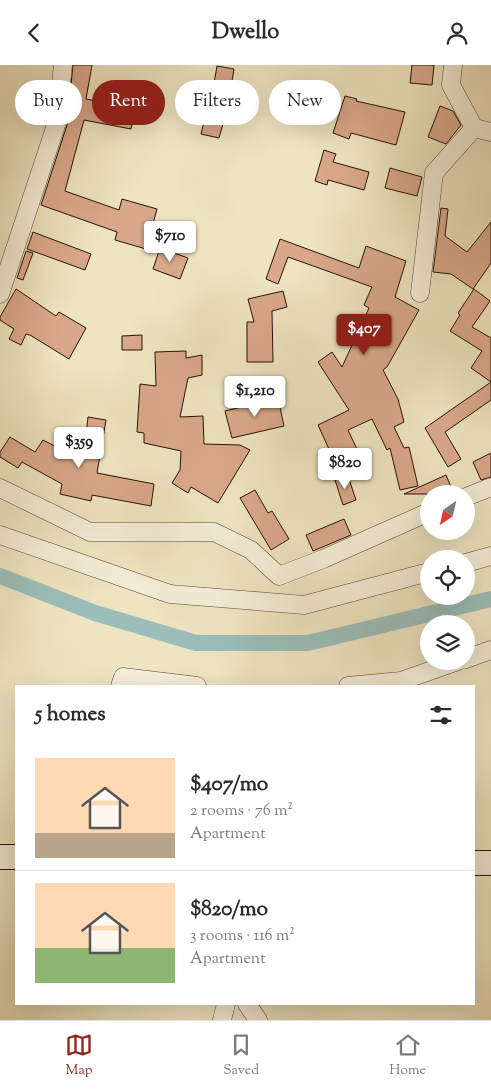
<!DOCTYPE html>
<html lang="en">
<head>
<meta charset="utf-8">
<style>
	:root { --surface:#fff; --page:#f7f7f7; --text:#2b2b33; --muted:#7c7c81; --line:#e1e1e2; --accent:#8f2418 }
	body { margin:0; font-family:"Sorts Mill Goudy",serif; background:var(--page); color:var(--text); height:100vh; display:flex; flex-direction:column; font-size:19px; white-space:nowrap }
	* { box-sizing:border-box; margin:0 }
	p { font-size:16px; color:var(--muted) }
	.icon { flex:none; width:28px; height:28px; fill:none; stroke:currentColor; stroke-width:2; stroke-linecap:round; stroke-linejoin:round }
	.map { position:relative; flex:1; overflow:hidden }
	.side { position:absolute; left:15px; top:620px; width:460px; height:320px; display:flex; flex-direction:column; background:var(--surface); border-radius:0px; box-shadow:0 5px 20px #0002 }
	.side>* { flex:none }
	.top-card { position:absolute; left:15px; top:15px; width:461px; height:45px; display:flex; gap:10px }
	.needle { width:32px; rotate:214deg }
	.tools { position:absolute; left:420px; top:420px; display:grid; gap:10px }
	.tools a { display:grid; place-items:center; width:55px; height:55px; border-radius:50%; background:var(--surface); box-shadow:0 5px 20px #0002; font-size:25px }
	.price { position:absolute; translate:-50% -42px; padding:0 11px; border-radius:5px; background:#fff; color:#222; font-size:16px; line-height:32px; filter:drop-shadow(0 1px 2px #0008) }
	.price::after { content:''; position:absolute; left:50%; top:30px; width:15px; height:11px; margin-left:-8px; background:inherit; clip-path:polygon(0 0,100% 0,50% 100%) }
	.price.current { background:var(--accent); color:#fff }
	ul { padding:0; list-style:none }
	li { display:flex; align-items:center; gap:15px; height:125px; padding:0 20px }
	li+li { border-top:1px solid var(--line) }
	li span { display:grid; place-items:center; flex:none; width:140px; height:100px; border-radius:0px; color:#555 }
	li>.icon { margin-inline-start:auto }
	span .icon { width:60px; height:60px; fill:#fffc; stroke-width:1 }
	li b { font-size:21px }
	h2 { display:flex; justify-content:space-between; align-items:center; height:60px; padding:0 20px; font-size:21px }
	.chip { padding:0 18px; border-radius:22px; background:var(--surface); box-shadow:0 5px 20px #0002; font-size:18px; line-height:45px }
	.chip.current { background:var(--accent); color:#fff }
	header { display:flex; justify-content:space-between; align-items:center; height:65px; padding:0 20px; background:var(--surface); font-size:22px; font-weight:800 }
	.dock { display:flex; justify-content:space-around; align-items:center; height:70px; border-top:1px solid var(--line); background:var(--surface); font-size:14px; color:var(--muted) }
	.dock a { display:grid; justify-items:center; gap:2px }
	.dock .current { color:var(--accent) }
	.map>svg:first-child { display:block }
	.lines { fill:none; stroke-linecap:round; stroke-linejoin:round }
	.canal { stroke:#9bbeb9; stroke-width:16 }
	.building { fill:#d9a88a; stroke:#2a1006 }
	.street-casing { stroke:#5b4535; stroke-width:19 }
	.secondary-casing { stroke:#2a1006; stroke-width:26 }
	.street { stroke:#f4edd7; stroke-width:18 }
	.secondary { stroke:#f4edd7; stroke-width:24 }
</style>
</head>
<body>
<header><svg class="icon" aria-label="back" viewBox="0 0 24 24"><path d="M15 5l-7 7 7 7"/></svg>Dwello<svg class="icon" aria-label="person" viewBox="0 0 24 24"><circle cx="12" cy="8" r="4"/><path d="M4 21q1-7 8-7t8 7"/></svg></header>
<div class="map">
<svg width="491" height="955" viewBox="0 0 491 955">
	<rect width="100%" height="100%" fill="#eee4c1"/>
	<filter id="stains"><feTurbulence type="fractalNoise" baseFrequency=".004" numOctaves="4"/><feColorMatrix values="0 0 0 0 .2 0 0 0 0 .09 0 0 0 0 .02 0 0 0 .5 -.17"/></filter>
	<radialGradient id="worn" r=".72"><stop offset=".6" stop-color="#630" stop-opacity="0"/><stop offset="1" stop-color="#630" stop-opacity=".3"/></radialGradient>
	<g class="lines">
		<path class="canal" d="M 0,511 L 95,548 L 196,578 L 308,578 L 491,534"/>
	</g>
	<g class="building">
		<path d="M 73,0 L 92,0 L 86,34 L 135,44 L 131,64 L 84,55 L 65,126 L 119,145 L 122,134 L 157,144 L 146,184 L 115,175 L 117,167 L 41,140 L 67,60 Z"/>
		<path d="M 412,0 L 434,0 L 432,20 L 410,18 Z"/>
		<path d="M 217,1 L 234,4 L 228,41 L 219,73 L 201,69 L 208,41 L 210,41 Z"/>
		<path d="M 345,31 L 357,34 L 356,36 L 405,47 L 396,80 L 351,68 L 349,74 L 333,68 Z"/>
		<path d="M 440,41 L 453,46 L 461,60 L 446,79 L 428,72 Z"/>
		<path d="M 324,85 L 336,89 L 333,97 L 369,107 L 364,125 L 328,115 L 327,120 L 315,116 Z"/>
		<path d="M 390,103 L 422,112 L 417,131 L 385,123 Z"/>
		<path d="M 441,143 L 448,144 L 445,171 L 467,187 L 491,157 L 491,198 L 473,224 L 451,209 L 433,207 Z"/>
		<path d="M 33,167 L 91,189 L 85,205 L 27,184 Z"/>
		<path d="M 280,174 L 359,203 L 366,181 L 406,196 L 395,232 L 419,245 L 387,302 L 383,305 L 398,334 L 404,357 L 394,362 L 404,383 L 409,382 L 418,421 L 400,425 L 390,383 L 387,385 L 372,354 L 348,365 L 362,395 L 339,406 L 318,360 L 349,345 L 318,297 L 332,287 L 342,302 L 369,243 L 364,240 L 372,222 L 288,192 L 278,219 L 266,214 Z"/>
		<path d="M 160,183 L 188,193 L 180,214 L 153,204 Z"/>
		<path d="M 26,186 L 33,188 L 23,215 L 17,213 Z"/>
		<path d="M 16,224 L 56,251 L 59,247 L 86,263 L 69,294 L 30,270 L 26,269 L 21,280 L 9,274 L 14,264 L 0,255 L 0,252 Z"/>
		<path d="M 474,224 L 490,236 L 472,262 L 491,273 L 491,317 L 471,303 L 482,286 L 450,266 L 460,250 L 458,248 Z"/>
		<path d="M 283,226 L 287,242 L 272,246 L 273,297 L 247,297 L 247,257 L 254,257 L 248,234 Z"/>
		<path d="M 142,270 L 142,285 L 122,285 L 122,271 Z"/>
		<path d="M 186,286 L 186,293 L 202,290 L 202,310 L 188,313 L 180,352 L 203,351 L 204,379 L 240,380 L 250,385 L 218,438 L 191,422 L 188,428 L 172,418 L 180,405 L 181,386 L 144,378 L 144,368 L 137,367 L 140,319 L 156,321 L 155,287 Z"/>
		<path d="M 491,317 L 491,335 L 445,367 L 461,394 L 448,402 L 425,363 Z"/>
		<path d="M 278,333 L 284,361 L 232,373 L 225,346 Z"/>
		<path d="M 88,352 L 106,355 L 97,408 L 154,419 L 151,441 L 92,430 L 91,436 L 60,429 L 62,419 L 22,397 L 18,403 L 0,392 L 0,387 L 10,372 L 35,387 L 43,375 L 83,396 Z"/>
		<path d="M 491,388 L 491,412 L 481,415 L 473,397 Z"/>
		<path d="M 446,410 L 454,429 L 404,429 Z"/>
		<path d="M 348,411 L 356,435 L 343,440 L 335,415 Z"/>
		<path d="M 255,425 L 268,448 L 272,446 L 289,474 L 271,485 L 240,433 Z"/>
		<path d="M 344,454 L 351,470 L 313,486 L 306,470 Z"/>
	</g>
	<g class="lines">
		<defs>
			<g id="street">
				<path d="M 453,0 L 451,20 L 474,63"/>
				<path d="M 420,228 L 434,108 L 474,63 L 491,67"/>
				<path d="M 0,229 L 57,57 L 63,0"/>
				<path d="M 0,423 L 90,467 L 214,467 L 251,485 L 279,511 L 323,494 L 429,447"/>
				<path d="M 466,432 L 491,422"/>
				<path d="M 0,470 L 170,529 L 304,540 L 429,507"/>
				<path d="M 466,498 L 491,491"/>
				<path d="M 466,594 L 491,585"/>
				<path d="M 120,621 L 123,612 L 197,621"/>
				<path d="M 348,621 L 401,616 L 458,596"/>
				<path d="M 247,939 L 258,955"/>
				<path d="M 222,955 L 226,939"/>
			</g>
			<g id="secondary">
				<path d="M 0,792 L 16,792"/>
				<path d="M 474,798 L 491,798"/>
			</g>
		</defs>
		<use href="#street" class="street-casing"/>
		<use href="#secondary" class="secondary-casing"/>
		<use href="#street" class="street"/>
		<use href="#secondary" class="secondary"/>
	</g>
	<rect width="100%" height="100%" filter="url(#stains)"/>
	<rect width="100%" height="100%" fill="url(#worn)"/>
</svg>
<div class="tools">
<a><svg class="needle" viewBox="-14 -14 28 28"><path d="M0-13l5 13h-10z" fill="#e53935"/><path d="M0 13l5-13h-10z" fill="#7c7c81"/></svg></a>
<a><svg class="icon" aria-label="locate" viewBox="0 0 24 24"><circle cx="12" cy="12" r="6"/><path d="M12 2v4M12 18v4M2 12h4M18 12h4"/></svg></a>
<a><svg class="icon" aria-label="layers" viewBox="0 0 24 24"><path d="M12 4l9 5-9 5-9-5zM3 14l9 5 9-5"/></svg></a>
</div>
<b class="price" style="left:170px;top:198px">$710</b>
<b class="price current" style="left:364px;top:291px">$407</b>
<b class="price" style="left:255px;top:353px">$1,210</b>
<b class="price" style="left:79px;top:404px">$359</b>
<b class="price" style="left:345px;top:425px">$820</b>
<div class="top-card">
<a class="chip">Buy</a>
<a class="chip current">Rent</a>
<a class="chip">Filters</a>
<a class="chip">New</a>
</div>
<section class="side">
<h2>5 homes<svg class="icon" aria-label="filters" viewBox="0 0 24 24"><path d="M4 7h16M4 17h16"/><circle cx="9" cy="7" r="2"/><circle cx="15" cy="17" r="2"/></svg></h2>
<ul>
<li><span style="background:linear-gradient(#ffd9b3 75%,#b9a48a 0)"><svg class="icon" aria-label="home" viewBox="0 0 24 24"><path d="M3 11l9-7 9 7M6 9v11h12V9"/></svg></span><div><b>$407/mo</b><p>2 rooms · 76 m²</p><p>Apartment</p></div></li>
<li><span style="background:linear-gradient(#ffd9b3 65%,#8fb573 0)"><svg class="icon" aria-label="home" viewBox="0 0 24 24"><path d="M3 11l9-7 9 7M6 9v11h12V9"/></svg></span><div><b>$820/mo</b><p>3 rooms · 116 m²</p><p>Apartment</p></div></li>
</ul>
</section>
</div>
<nav class="dock">
<a class="current"><svg class="icon" aria-label="map" viewBox="0 0 24 24"><path d="M3 6l6-2 6 2 6-2v14l-6 2-6-2-6 2zM9 4v14M15 6v14"/></svg>Map</a>
<a><svg class="icon" aria-label="saved" viewBox="0 0 24 24"><path d="M7 4h10v16l-5-4-5 4z"/></svg>Saved</a>
<a><svg class="icon" aria-label="home" viewBox="0 0 24 24"><path d="M3 11l9-7 9 7M6 9v11h12V9"/></svg>Home</a>
</nav>
</body>
</html>
